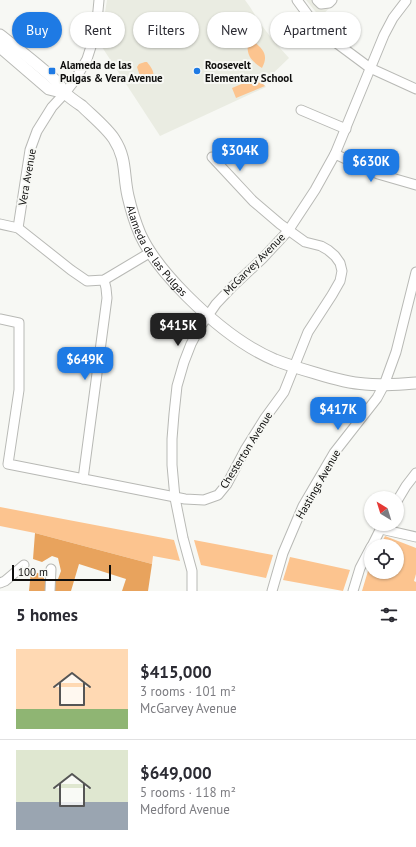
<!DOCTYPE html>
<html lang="en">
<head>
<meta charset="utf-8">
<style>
	:root { --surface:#fff; --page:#f7f7f7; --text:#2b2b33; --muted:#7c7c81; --line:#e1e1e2; --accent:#1e7ae4 }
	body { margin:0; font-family:"PT Sans",sans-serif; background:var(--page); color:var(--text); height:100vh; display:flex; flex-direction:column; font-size:15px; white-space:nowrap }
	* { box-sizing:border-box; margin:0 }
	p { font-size:13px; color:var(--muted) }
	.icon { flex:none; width:22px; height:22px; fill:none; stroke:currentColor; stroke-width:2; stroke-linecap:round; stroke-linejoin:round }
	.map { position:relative; height:591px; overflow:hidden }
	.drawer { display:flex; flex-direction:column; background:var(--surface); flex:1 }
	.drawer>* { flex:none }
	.hud { position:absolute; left:12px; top:12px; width:392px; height:36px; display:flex; gap:8px }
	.needle { width:26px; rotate:322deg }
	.fabs { position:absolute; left:364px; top:491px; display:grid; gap:8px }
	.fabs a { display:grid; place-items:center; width:40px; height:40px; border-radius:50%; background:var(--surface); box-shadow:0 1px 3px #0004; font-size:20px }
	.scale { position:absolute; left:12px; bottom:10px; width:99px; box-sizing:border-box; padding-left:4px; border:2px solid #0e0e0d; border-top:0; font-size:11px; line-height:14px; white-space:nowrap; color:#0e0e0d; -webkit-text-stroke:3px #f7f8f4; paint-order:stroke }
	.price { position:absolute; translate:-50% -34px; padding:0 9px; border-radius:8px; background:var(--accent); color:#fff; font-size:13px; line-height:26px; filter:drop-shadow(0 1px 2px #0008) }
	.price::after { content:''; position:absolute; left:50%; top:24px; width:12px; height:9px; margin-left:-6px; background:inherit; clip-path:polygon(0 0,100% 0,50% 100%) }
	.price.current { background:#222; color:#fff }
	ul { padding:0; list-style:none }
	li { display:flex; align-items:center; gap:12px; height:100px; padding:0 16px }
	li+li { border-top:1px solid var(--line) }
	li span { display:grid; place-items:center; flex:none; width:112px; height:80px; border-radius:0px; color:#555 }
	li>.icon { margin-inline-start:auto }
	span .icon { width:48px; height:48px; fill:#fffc; stroke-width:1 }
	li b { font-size:17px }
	h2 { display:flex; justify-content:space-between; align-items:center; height:48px; padding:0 16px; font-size:17px }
	.chip { padding:0 14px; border-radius:18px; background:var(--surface); box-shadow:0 1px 3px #0004; font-size:14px; line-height:36px }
	.chip.current { background:var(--accent); color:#fff }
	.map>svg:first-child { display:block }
	.built { fill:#eaece2 }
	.green { fill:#fcc48f }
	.forest { fill:#e8a35d }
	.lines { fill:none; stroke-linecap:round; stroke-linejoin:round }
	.minor-casing { stroke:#b8b9b5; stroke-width:11 }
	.major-casing { stroke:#b8b9b5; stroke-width:13 }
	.minor { stroke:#fff; stroke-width:9 }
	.major { stroke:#fff; stroke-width:11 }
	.poi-dot { fill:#1e7ae4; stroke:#f7f8f4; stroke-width:1.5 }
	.labels { text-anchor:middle; stroke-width:4; stroke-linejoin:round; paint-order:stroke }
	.poi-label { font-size:11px; font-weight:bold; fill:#0e0e0d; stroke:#f7f8f4; text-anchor:start }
	.street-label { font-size:11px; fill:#0e0e0d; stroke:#f7f8f4 }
</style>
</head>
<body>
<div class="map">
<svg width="416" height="591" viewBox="0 0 416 591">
	<rect width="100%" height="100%" fill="#f7f8f4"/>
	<g class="built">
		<path d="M 107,0 L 245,0 L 250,7 L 260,23 L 272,39 L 289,58 L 263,83 L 266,87 L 160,136 L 100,44 Z"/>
		<path d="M 306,0 L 338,0 L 320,17 Z"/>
	</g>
	<g class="green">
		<path d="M 250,38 C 261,48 270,53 262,68 C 250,60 246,55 248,40 Z"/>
		<path d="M 145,62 L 147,62 C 151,67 155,72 153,79 L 143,81 L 141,79 L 137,67 L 139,64 Z"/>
		<path d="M 256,78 L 265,86 L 236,98 L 232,88 Z"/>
		<path d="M 0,507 L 174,540 L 180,561 L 153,556 L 152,564 L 35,533 L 0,526 Z"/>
		<path d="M 385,536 L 416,548 L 416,574 L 414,581 L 416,582 L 416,591 L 362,591 L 368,571 L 371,565 L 371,572 L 397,572 L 397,546 L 380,546 Z"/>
		<path d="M 194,540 L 273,555 L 266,578 L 201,565 Z"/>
		<path d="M 290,557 L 350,570 L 343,591 L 283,580 Z"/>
	</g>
	<path class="forest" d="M 35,533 L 152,564 L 148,591 L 122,591 L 126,579 L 79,564 L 71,591 L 29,591 L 31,571 L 41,574 L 45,580 L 58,579 L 61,571 L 58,558 L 52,556 L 42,562 L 33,559 Z"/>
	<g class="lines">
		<defs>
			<g id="minor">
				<path d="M 297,0 L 308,15 L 331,39 L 362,62 L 370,68 L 416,89"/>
				<path d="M 317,0 L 321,4 L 329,3 L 332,0"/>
				<path d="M 301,110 L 346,129"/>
				<path d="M 335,154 L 378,174 L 416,185"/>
				<path d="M 0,224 L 18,228 L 71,270 L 87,281 L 104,280 L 151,252"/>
				<path d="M 18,228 L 30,150 L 37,131 L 52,107 L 65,93 L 75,80 L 87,59 L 96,31 L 99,0"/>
				<path d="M 0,319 L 19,323 L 19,390 L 8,464 L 185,499 L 204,500 L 218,495 L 227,484 L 245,450 L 265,418 L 284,392 L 308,332 L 332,295 L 340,281 L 342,271 L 340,263 L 335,256 L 328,250 L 321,246 L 305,242 L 280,224 L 253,201 L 212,157"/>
				<path d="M 83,479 L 107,298 L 106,288 L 104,280"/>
				<path d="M 397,501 L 406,486 L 416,473"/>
				<path d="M 381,529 L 416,537"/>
				<path d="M 372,546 L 383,524"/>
				<path d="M 0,583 L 5,581 L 24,565"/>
				<path d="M 50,591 L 51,569"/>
				<path d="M 192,591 L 192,571 L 183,538 L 175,498 L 172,465 L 172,439 L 174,414 L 177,386 L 184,362 L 191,344 L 200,327 L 216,304 L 233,286 L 262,259 L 288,231 L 315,190 L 335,154 L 384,35 L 393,18 L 406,1"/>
				<path d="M 272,591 L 283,553 L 303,506 L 334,453 L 377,398 L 384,385 L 396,352 L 416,272"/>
				<path d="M 353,591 L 360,568 L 371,547"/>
			</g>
			<g id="major">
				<path id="s1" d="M 0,35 C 19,50 39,65 56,81 C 60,85 62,89 65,93 C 70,98 76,102 82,106 C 91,115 107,128 114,139 C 127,159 123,174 128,196 C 131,209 135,222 140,234 C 150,256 170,279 187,296 C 211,320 244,347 275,360 C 288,365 301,369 315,373 C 331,378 348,383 365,384 C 382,386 399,384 416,383"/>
				<path d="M 0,47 L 49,89 L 65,93"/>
			</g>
		</defs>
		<use href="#minor" class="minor-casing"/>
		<use href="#major" class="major-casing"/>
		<use href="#minor" class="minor"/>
		<use href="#major" class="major"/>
	</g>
	<g class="poi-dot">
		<rect x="48" y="67" width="8" height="8" rx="2"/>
		<circle cx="197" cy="71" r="4"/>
	</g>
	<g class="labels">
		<g class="poi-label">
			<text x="60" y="69">Alameda de las<tspan x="60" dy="13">Pulgas &amp; Vera Avenue</tspan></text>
			<text x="205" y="69">Roosevelt<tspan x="205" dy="13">Elementary School</tspan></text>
		</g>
		<g class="street-label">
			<text transform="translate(27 177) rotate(-80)" y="4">Vera Avenue</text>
			<text dy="4" stroke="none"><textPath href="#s1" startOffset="277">Alameda de las Pulgas</textPath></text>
			<text transform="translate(254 264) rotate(-45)" y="4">McGarvey Avenue</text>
			<text transform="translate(246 450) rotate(-58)" y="4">Chesterton Avenue</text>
			<text transform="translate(318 484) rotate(-60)" y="4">Hastings Avenue</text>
		</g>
	</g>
</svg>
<div class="fabs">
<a><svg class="needle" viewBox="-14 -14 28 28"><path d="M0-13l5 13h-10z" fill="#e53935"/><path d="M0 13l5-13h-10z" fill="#7c7c81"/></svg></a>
<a><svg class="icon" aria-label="locate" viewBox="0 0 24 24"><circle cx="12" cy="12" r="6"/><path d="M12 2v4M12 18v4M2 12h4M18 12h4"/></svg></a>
</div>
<div class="scale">100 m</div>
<b class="price" style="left:240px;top:172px">$304K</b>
<b class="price" style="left:371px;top:183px">$630K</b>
<b class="price current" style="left:178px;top:347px">$415K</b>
<b class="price" style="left:85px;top:381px">$649K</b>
<b class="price" style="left:338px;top:431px">$417K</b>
<div class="hud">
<a class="chip current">Buy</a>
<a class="chip">Rent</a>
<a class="chip">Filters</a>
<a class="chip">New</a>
<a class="chip">Apartment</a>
</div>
</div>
<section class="drawer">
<h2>5 homes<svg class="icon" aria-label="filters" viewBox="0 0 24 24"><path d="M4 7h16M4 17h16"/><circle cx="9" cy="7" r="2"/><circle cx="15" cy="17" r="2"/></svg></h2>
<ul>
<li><span style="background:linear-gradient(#ffd9b3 75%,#8fb573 0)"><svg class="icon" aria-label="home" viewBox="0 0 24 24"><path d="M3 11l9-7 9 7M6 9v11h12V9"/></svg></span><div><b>$415,000</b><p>3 rooms · 101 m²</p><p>McGarvey Avenue</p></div></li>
<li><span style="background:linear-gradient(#dfe7d0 65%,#9aa5b1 0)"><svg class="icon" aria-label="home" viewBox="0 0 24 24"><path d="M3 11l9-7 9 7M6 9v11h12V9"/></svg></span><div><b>$649,000</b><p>5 rooms · 118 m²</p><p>Medford Avenue</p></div></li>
</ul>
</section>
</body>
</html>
